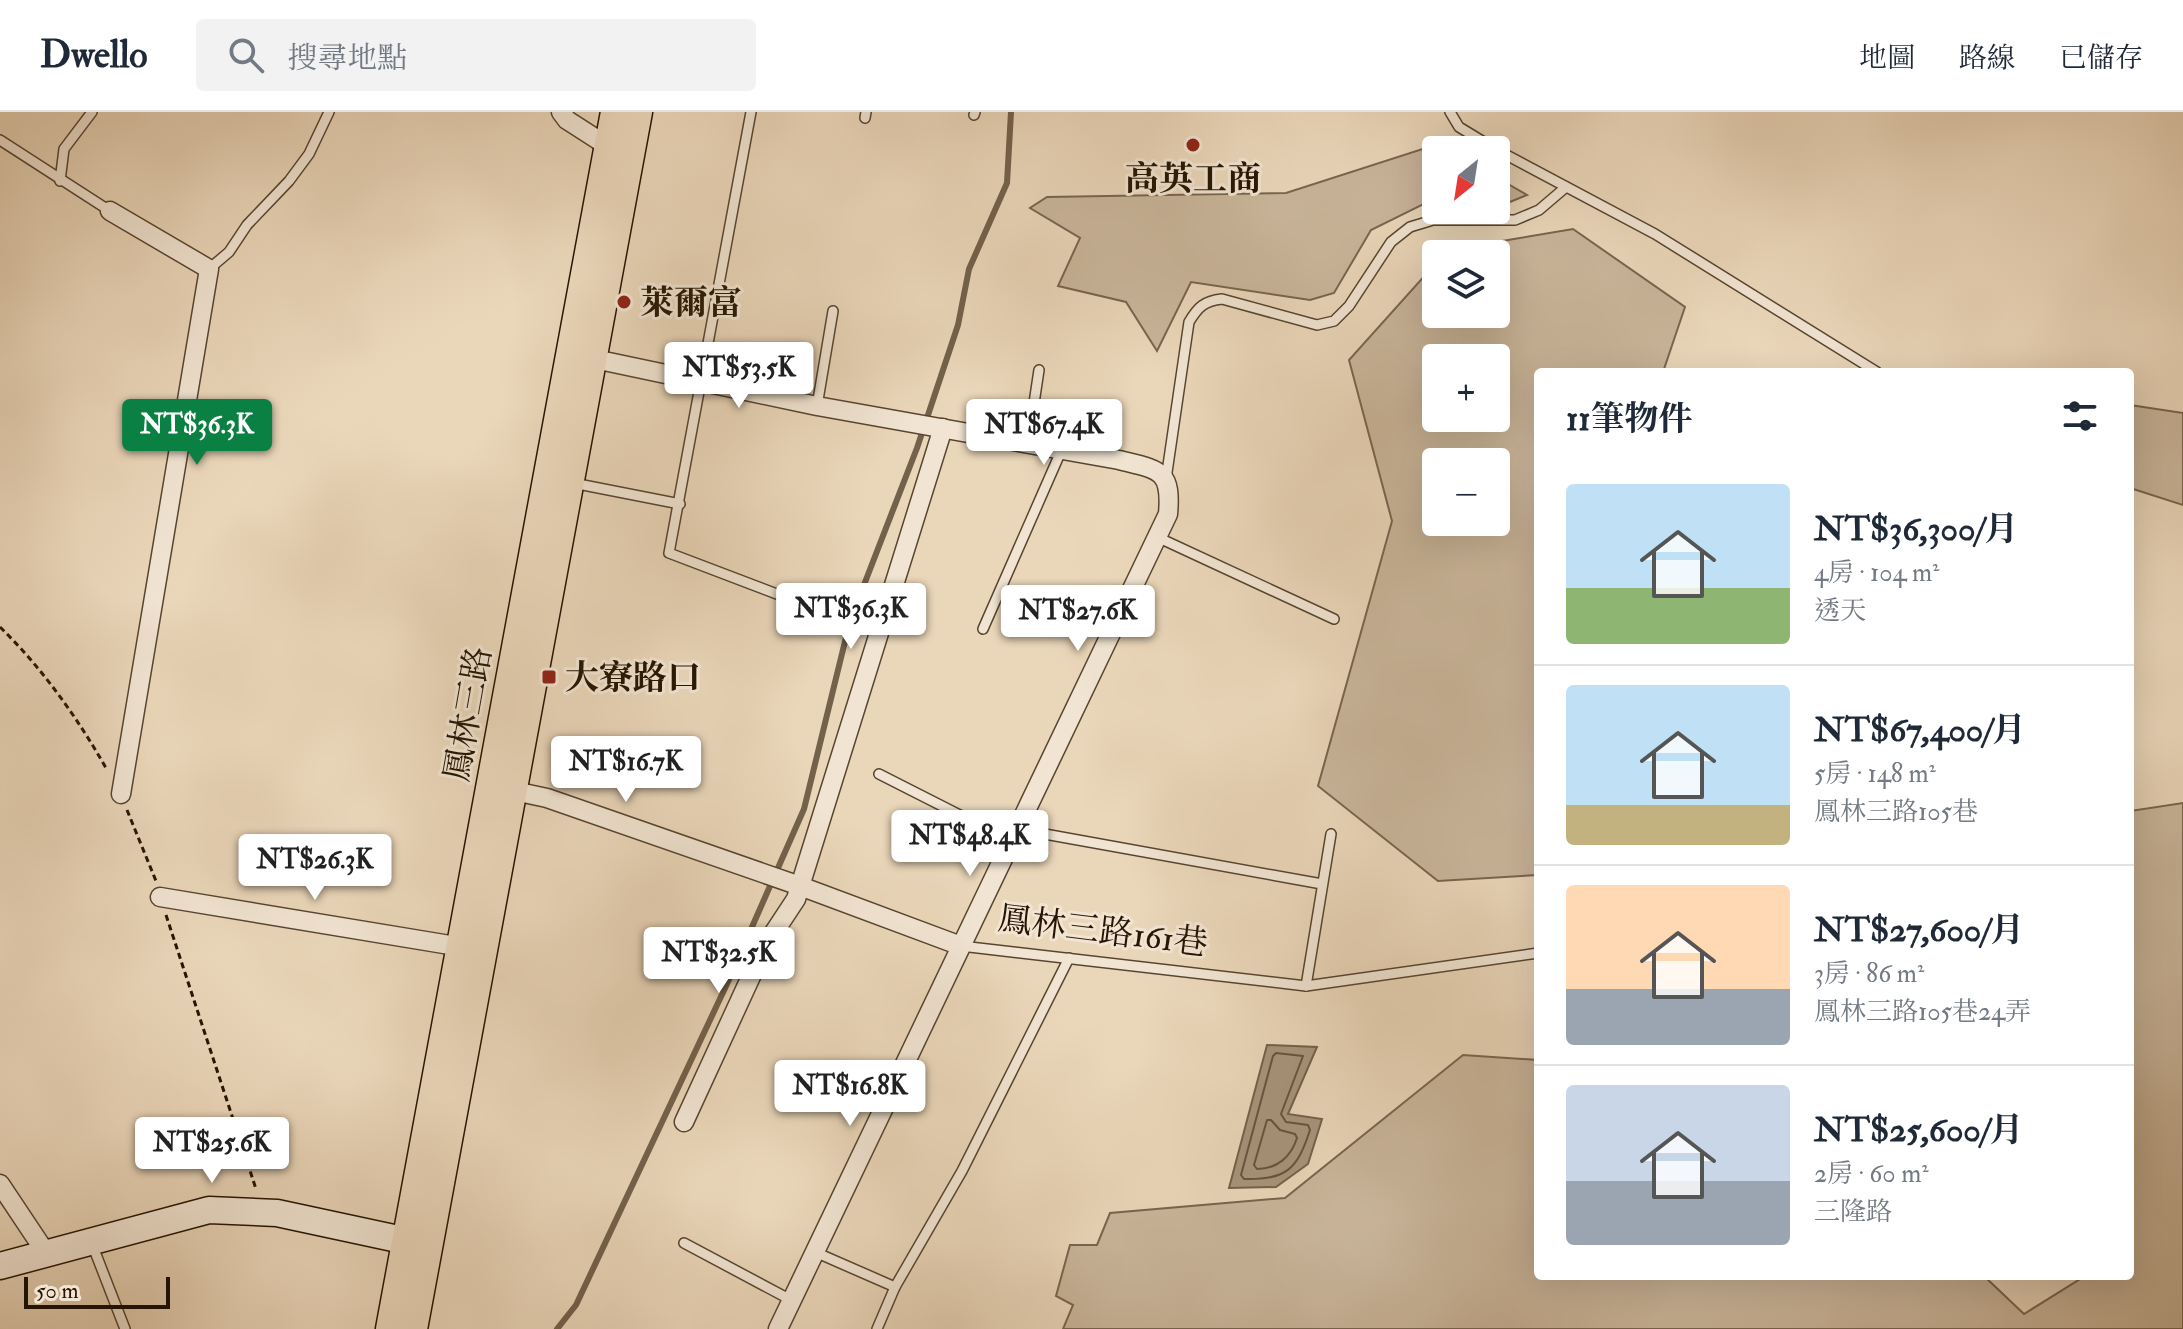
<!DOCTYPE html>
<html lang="zh-TW">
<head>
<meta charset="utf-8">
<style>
	:root { --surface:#fff; --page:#f2f2f3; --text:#1f2937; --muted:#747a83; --line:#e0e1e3; --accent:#0b8043 }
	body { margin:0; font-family:"IM FELL Double Pica","Noto Serif TC",serif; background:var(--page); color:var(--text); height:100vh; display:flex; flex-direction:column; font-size:30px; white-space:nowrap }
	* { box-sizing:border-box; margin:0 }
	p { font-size:26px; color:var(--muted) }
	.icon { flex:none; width:44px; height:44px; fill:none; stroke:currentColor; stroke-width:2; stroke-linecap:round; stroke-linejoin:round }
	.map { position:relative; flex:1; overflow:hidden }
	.sheet { position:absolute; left:1534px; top:256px; width:600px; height:912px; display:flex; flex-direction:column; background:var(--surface); border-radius:8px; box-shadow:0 8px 32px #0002 }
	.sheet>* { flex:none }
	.needle { width:52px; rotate:210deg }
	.fabs { position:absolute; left:1422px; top:24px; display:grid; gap:16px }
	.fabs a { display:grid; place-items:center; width:88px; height:88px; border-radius:8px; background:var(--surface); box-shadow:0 8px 32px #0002; font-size:40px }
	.scale { position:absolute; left:24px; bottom:20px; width:146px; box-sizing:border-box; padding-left:8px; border:4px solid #261502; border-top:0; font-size:22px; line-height:28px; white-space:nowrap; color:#261502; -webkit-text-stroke:6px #f1e4d2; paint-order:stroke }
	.price { position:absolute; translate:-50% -68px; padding:0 18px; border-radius:8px; background:#fff; color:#222; font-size:26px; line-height:52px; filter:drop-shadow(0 2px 4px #0008) }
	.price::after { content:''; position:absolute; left:50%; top:48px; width:24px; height:18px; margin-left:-12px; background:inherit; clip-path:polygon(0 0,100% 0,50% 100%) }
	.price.on { background:var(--accent); color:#fff }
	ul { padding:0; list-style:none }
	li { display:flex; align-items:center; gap:24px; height:200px; padding:0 32px }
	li+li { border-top:2px solid var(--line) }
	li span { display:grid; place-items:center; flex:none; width:224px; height:160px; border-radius:8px; color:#555 }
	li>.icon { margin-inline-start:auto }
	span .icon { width:96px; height:96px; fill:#fffc; stroke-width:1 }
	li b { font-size:34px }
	h2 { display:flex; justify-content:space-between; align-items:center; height:96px; padding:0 32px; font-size:34px }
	header { display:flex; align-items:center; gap:48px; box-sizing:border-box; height:112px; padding:0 40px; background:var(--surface); border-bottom:2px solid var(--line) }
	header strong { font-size:38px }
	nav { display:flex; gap:44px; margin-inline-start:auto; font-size:28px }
	.search { width:560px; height:72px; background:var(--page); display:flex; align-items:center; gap:20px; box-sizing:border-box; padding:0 28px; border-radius:8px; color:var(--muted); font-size:30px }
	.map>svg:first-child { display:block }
	.green { fill:#c9b59a; stroke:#78654e; stroke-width:2; fill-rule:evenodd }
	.water { fill:#a7947b; stroke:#73614b; stroke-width:2 }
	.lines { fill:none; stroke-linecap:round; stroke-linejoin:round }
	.shore { stroke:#66543e; stroke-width:2 }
	.stream { stroke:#73614b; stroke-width:6 }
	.lane-casing { stroke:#574530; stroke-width:12 }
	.street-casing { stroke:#574530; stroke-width:21 }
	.secondary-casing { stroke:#261502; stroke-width:29 }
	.primary-casing { stroke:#261502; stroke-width:31 }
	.path { stroke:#261502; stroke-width:3; stroke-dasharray:6 4; stroke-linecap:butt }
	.lane { stroke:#f1e4d2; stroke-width:9 }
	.street { stroke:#f1e4d2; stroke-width:18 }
	.secondary { stroke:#f1e4d2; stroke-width:26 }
	.primary { stroke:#ead6b9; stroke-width:28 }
	.poi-dot { fill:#8f2418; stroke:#f1e4d2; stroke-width:3 }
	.labels { text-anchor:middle; stroke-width:6; stroke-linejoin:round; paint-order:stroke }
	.poi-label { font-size:34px; font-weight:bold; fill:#261502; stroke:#f1e4d2; text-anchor:start }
	.street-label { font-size:34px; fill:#261502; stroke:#f1e4d2 }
</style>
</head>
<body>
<header>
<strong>Dwello</strong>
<div class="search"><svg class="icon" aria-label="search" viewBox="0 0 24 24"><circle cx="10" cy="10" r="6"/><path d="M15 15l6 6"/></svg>搜尋地點</div>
<nav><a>地圖</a><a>路線</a><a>已儲存</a></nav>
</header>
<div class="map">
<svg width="2183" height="1217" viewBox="0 0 2183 1217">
	<rect width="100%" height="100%" fill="#ead6b9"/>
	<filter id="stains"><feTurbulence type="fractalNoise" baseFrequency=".0025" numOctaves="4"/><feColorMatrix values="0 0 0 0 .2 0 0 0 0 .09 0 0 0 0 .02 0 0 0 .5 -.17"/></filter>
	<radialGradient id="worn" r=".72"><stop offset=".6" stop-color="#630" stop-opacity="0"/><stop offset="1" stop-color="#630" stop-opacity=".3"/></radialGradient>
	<g class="green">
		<path d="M 1438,32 L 1448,38 L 1436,38 L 1436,86 L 1371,118 L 1334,181 L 1310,188 L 1191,170 L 1157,239 L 1126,190 L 1058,174 L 1080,126 L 1030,96 L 1047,85 L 1286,81 Z"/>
		<path d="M 1496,65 L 1527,83 L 1510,90 L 1496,90 Z"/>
		<path d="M 1573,117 L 1685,195 L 1663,260 L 1538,260 L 1538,763 L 1438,769 L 1318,674 L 1392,409 L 1349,248 L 1436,151 L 1436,202 L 1496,202 L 1496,142 L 1444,142 L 1448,138 ZM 1436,246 L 1496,246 L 1496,306 L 1436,306 ZM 1496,350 L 1496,410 L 1436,410 L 1436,350 Z"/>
		<path d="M 2130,293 L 2183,301 L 2183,393 L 2130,376 Z"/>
		<path d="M 2183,691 L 2183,1217 L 1063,1217 L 1073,1193 L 1056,1184 L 1070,1133 L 1097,1133 L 1110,1101 L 1285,1086 L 1463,943 L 1538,948 L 1538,1164 L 1984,1164 L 2024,1202 L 2085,1164 L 2130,1164 L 2130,699 Z"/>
	</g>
	<path class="water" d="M 1267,933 L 1317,935 L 1288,1002 L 1322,1007 L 1308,1052 L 1276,1075 L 1229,1076 Z"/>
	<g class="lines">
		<g class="shore">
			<path d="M 1276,941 L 1303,944 L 1281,1002 L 1286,1010 L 1308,1013 L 1310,1018 C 1297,1058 1286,1068 1244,1067 L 1241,1063 L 1273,944 Z"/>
			<path d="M 1267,1008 L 1271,1008 L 1280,1018 L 1295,1022 L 1297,1026 C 1291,1045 1277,1057 1257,1057 L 1254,1053 Z"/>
		</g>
		<path class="stream" d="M 557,1217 L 576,1193 L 726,874 L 804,697 L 850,509 L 917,336 L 958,213 L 969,157 L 1007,71 L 1011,0"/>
		<defs>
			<g id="lane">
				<path d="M 751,0 L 669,441 L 803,492"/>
				<path d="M 1450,0 L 1459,15 L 1497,38 L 1655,122 L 1877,260"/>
				<path d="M 974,3 L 975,0"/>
				<path d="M 865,6 L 866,0"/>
				<path d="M 0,28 L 110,99"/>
				<path d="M 60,69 L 64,37 L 92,0"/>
				<path d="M 209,157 L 229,140 L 247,113 L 289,69 L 309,42 L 329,0"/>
				<path d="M 817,294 L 833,199"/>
				<path d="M 1028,331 L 1039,258"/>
				<path d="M 1166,367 L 1189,210 C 1198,195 1204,189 1222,187 L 1317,213 L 1334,209 L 1349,194 L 1391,130 L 1410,115 L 1433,108 L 1515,108 L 1539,98 L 1566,75"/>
				<path d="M 573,371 L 680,392"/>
				<path d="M 1157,425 L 1334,507"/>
				<path d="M 983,517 L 1062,337"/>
				<path d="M 879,662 L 1011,729"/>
				<path d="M 1017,717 L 1322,772"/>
				<path d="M 961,834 L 1306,874 L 1538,841"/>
				<path d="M 1306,874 L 1331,722"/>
				<path d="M 684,1131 L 791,1188"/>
				<path d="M 92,1132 L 125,1217"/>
				<path d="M 815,1140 L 895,1175"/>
				<path d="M 877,1217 L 895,1175 L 962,1059 L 1069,846"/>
			</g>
			<g id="street">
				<path d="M 561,0 L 567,8 L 609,35 L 616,37"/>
				<path d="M 110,99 L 209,157 L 121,682"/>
				<path d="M 585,245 L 817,294 L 1119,348 C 1159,358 1172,357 1168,402 L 778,1217"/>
				<path d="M 505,677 L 547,686 L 800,774 L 961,834"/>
				<path d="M 160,785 L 462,835"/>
				<path d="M 684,1010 L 765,834 L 796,787 L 943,316"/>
				<path d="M 0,1072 L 46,1141"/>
			</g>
			<path id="secondary" d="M 0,1154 L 209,1098 L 277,1101 L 426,1133"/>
			<g id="primary">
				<path d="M 390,1217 L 615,0"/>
				<path d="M 413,1217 L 638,0"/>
			</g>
		</defs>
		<use href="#lane" class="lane-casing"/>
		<use href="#street" class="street-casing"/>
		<use href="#secondary" class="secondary-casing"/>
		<use href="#primary" class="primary-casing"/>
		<g class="path">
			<path d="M 0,515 C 42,556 77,605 106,656"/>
			<path d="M 127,698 L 156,769"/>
			<path d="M 166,803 L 256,1077"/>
		</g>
		<use href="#lane" class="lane"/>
		<use href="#street" class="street"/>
		<use href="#secondary" class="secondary"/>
		<use href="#primary" class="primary"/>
	</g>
	<g class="poi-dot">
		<circle cx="1193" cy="33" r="8"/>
		<circle cx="624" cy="190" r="8"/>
		<rect x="541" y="557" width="16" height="16" rx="4"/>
	</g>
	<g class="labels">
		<g class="poi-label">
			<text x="1193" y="78" text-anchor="middle">高英工商</text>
			<text x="640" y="202">萊爾富</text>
			<text x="565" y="577">大寮路口</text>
		</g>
		<g class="street-label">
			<text transform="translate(467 602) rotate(-80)" y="12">鳳林三路</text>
			<text transform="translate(1103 818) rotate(7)" y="12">鳳林三路161巷</text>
		</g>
	</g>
	<rect width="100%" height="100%" filter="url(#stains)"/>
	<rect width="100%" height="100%" fill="url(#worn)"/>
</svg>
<div class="fabs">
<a><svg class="needle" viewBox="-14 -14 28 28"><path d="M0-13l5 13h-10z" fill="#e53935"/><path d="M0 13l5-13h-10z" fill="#747a83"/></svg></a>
<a><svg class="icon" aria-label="layers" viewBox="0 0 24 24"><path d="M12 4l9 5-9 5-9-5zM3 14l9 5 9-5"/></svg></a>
<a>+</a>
<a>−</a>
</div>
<div class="scale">50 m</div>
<b class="price" style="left:739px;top:298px">NT$53.5K</b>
<b class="price on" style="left:197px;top:355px">NT$36.3K</b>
<b class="price" style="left:1044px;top:355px">NT$67.4K</b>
<b class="price" style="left:851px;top:539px">NT$36.3K</b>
<b class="price" style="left:1078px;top:541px">NT$27.6K</b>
<b class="price" style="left:626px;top:692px">NT$16.7K</b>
<b class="price" style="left:970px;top:766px">NT$48.4K</b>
<b class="price" style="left:315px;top:790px">NT$26.3K</b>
<b class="price" style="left:719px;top:883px">NT$32.5K</b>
<b class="price" style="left:850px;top:1016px">NT$16.8K</b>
<b class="price" style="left:212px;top:1073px">NT$25.6K</b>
<section class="sheet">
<h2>11筆物件<svg class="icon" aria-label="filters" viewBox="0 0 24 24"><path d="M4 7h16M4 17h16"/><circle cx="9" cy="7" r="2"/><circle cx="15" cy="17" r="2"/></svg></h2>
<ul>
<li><span style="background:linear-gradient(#bfe0f5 65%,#8fb573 0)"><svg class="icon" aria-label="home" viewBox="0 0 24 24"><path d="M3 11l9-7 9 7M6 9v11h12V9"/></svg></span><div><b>NT$36,300/月</b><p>4房 · 104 m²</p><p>透天</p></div></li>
<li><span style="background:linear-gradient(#bfe0f5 75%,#c2b280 0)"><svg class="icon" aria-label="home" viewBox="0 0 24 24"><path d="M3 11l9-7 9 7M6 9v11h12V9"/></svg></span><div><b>NT$67,400/月</b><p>5房 · 148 m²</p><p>鳳林三路105巷</p></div></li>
<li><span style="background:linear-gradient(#ffd9b3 65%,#9aa5b1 0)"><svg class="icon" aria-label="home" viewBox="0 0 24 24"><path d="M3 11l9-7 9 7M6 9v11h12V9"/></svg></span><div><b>NT$27,600/月</b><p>3房 · 86 m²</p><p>鳳林三路105巷24弄</p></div></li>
<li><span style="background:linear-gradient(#c9d6e8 60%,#9aa5b1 0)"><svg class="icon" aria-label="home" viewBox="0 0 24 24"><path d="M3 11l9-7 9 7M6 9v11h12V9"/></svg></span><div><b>NT$25,600/月</b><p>2房 · 60 m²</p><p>三隆路</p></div></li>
</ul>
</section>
</div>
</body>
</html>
